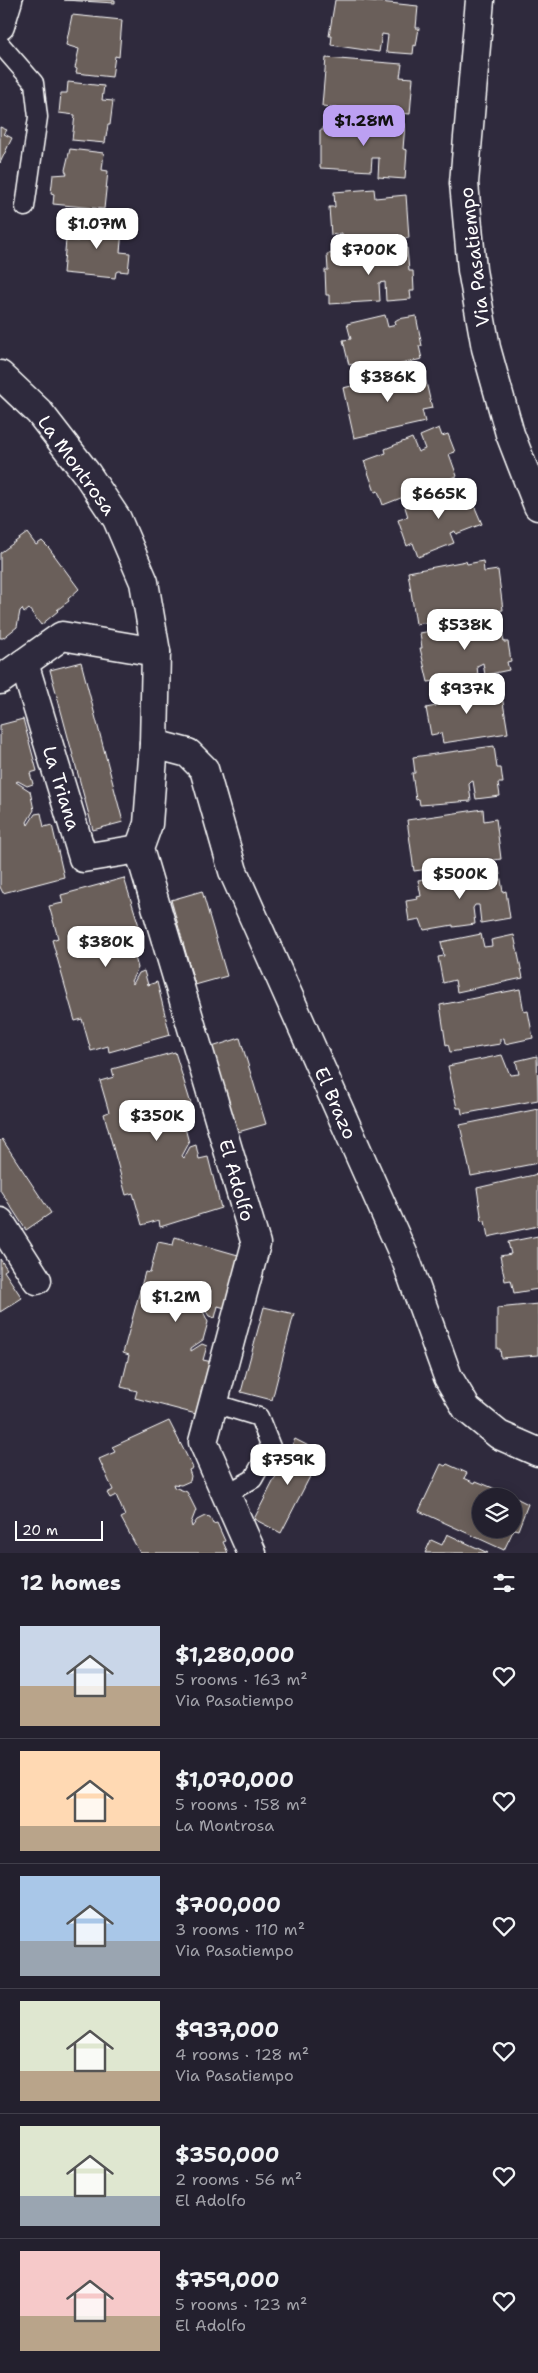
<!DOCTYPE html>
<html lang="en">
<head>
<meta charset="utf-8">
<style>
	:root { --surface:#23202e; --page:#2f2d3a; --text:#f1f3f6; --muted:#a3a3aa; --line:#403e4a; --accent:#bca0f2 }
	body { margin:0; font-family:"Shantell Sans",sans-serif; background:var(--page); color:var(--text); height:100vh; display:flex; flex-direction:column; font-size:19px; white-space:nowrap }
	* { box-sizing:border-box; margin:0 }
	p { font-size:16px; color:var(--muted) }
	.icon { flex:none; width:28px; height:28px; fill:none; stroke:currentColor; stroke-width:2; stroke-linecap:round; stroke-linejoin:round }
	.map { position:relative; height:1553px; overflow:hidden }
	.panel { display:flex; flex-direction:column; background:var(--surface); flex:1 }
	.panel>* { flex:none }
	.tools { position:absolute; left:472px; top:1488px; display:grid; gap:10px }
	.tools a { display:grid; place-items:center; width:50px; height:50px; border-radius:50%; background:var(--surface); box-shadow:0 2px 12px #0003,0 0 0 1px var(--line); font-size:25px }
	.scale { position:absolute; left:15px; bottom:12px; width:88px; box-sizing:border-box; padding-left:5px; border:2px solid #fff; border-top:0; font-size:14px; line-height:18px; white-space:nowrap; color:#fff; -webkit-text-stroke:4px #2f2a3d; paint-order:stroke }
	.price { position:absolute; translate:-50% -42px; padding:0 11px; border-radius:10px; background:#fff; color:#222; font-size:16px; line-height:32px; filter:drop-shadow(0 1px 2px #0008) }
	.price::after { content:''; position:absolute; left:50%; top:30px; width:15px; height:11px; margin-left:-8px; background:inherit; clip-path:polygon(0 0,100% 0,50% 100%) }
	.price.selected { background:var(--accent); color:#111 }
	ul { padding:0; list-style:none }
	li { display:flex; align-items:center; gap:15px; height:125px; padding:0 20px }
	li+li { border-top:1px solid var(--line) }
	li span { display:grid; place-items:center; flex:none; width:140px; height:100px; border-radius:0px; color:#555 }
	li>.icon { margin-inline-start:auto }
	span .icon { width:60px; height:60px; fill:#fffc; stroke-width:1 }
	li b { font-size:21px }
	h2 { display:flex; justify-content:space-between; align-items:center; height:60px; padding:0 20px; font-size:21px }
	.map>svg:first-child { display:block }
	.building { fill:#6b5e5a; stroke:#fff }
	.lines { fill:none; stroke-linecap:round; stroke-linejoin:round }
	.service-casing { stroke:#fff; stroke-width:21 }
	.minor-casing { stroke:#fff; stroke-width:31 }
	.service { stroke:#2f2a3d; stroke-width:18 }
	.minor { stroke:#2f2a3d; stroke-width:28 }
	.labels { text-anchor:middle; stroke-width:4; stroke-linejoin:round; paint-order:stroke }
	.street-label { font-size:19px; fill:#fff; stroke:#2f2a3d }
</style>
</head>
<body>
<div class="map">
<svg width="538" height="1553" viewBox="0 0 538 1553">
	<rect width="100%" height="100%" fill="#2f2a3d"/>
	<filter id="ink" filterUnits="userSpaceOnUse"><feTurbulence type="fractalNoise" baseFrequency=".02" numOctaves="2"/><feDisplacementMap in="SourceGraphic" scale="10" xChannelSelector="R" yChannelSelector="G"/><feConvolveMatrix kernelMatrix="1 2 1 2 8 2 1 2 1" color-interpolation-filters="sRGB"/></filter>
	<g filter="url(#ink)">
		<g class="building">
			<path d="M 64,0 L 115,0 L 115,3 Z"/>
			<path d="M 335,0 L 360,0 L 418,6 L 416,28 L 419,28 L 416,46 L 414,45 L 413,54 L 386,52 L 388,35 L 382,34 L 379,52 L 331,45 L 332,36 L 329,36 Z"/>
			<path d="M 72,15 L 122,20 L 119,57 L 115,56 L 112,77 L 76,73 L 77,69 L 75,68 L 79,49 L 66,45 Z"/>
			<path d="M 326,58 L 402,64 L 400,77 L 413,78 L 410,114 L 322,106 Z"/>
			<path d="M 68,82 L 104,86 L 102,100 L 113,101 L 110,125 L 108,125 L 105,143 L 72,140 L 75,115 L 59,113 L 61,93 L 67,93 Z"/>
			<path d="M 324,120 L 405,124 L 403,149 L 407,150 L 405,179 L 378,177 L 379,158 L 372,158 L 371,171 L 320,168 L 320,130 L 323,130 Z"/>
			<path d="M 0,127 L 7,130 L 4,134 L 12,138 L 0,163 Z"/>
			<path d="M 70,149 L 104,153 L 102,170 L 108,171 L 104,209 L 53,204 L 54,194 L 51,193 L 53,175 L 67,174 L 65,170 Z"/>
			<path d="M 374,189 L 375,198 L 406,195 L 409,238 L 343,243 L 342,233 L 331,235 L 329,207 L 335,207 L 334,192 Z"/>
			<path d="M 82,217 L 123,220 L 120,252 L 130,253 L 128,272 L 118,271 L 116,272 L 115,278 L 63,273 L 66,240 L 78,241 Z"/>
			<path d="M 407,248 L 409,271 L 413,271 L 414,291 L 410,291 L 411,299 L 386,301 L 385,282 L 379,283 L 380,301 L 329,304 L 329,295 L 326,295 L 325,270 L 328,270 L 327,254 Z"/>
			<path d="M 385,315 L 388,327 L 396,325 L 395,321 L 398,319 L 416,316 L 422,346 L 419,346 L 422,359 L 363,373 L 360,363 L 349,365 L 343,340 L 351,339 L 347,324 Z"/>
			<path d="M 423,369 L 432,408 L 422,410 L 425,422 L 354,438 L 343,388 Z"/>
			<path d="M 439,428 L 442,436 L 448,434 L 455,452 L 449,454 L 457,476 L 383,505 L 378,491 L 375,492 L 364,461 L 386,453 L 385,449 L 412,438 L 418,452 L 425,449 L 420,436 Z"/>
			<path d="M 465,484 L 482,524 L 456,534 L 455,531 L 450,533 L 454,543 L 418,557 L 413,543 L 407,546 L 398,520 L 408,517 L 405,507 Z"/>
			<path d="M 27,533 L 36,545 L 42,541 L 49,548 L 79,589 L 68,599 L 69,601 L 57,610 L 58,611 L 41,625 L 29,609 L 24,613 L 22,609 L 20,611 L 17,627 L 3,638 L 0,638 L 0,553 Z"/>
			<path d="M 466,561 L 467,564 L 483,561 L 484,572 L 498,570 L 503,610 L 416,624 L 408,572 Z"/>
			<path d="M 500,619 L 504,642 L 508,642 L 511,661 L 507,662 L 509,670 L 485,675 L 483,663 L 477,666 L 478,676 L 428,682 L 420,648 L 422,648 L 420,633 Z"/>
			<path d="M 81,662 L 123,822 L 93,830 L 50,670 Z"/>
			<path d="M 469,687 L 472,701 L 477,700 L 476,694 L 501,690 L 508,733 L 443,743 L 441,733 L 431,735 L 426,708 L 436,706 L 434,693 Z"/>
			<path d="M 23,719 L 37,771 L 30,773 L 33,784 L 27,786 L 18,781 L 16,782 L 30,791 L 34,810 L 27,822 L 28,825 L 35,814 L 41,813 L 44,827 L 52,825 L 64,877 L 3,893 L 0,887 L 0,725 Z"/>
			<path d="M 494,746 L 497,768 L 501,768 L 503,783 L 498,783 L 500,796 L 476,799 L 473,781 L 471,782 L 469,784 L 471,801 L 420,805 L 419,799 L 416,800 L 412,773 L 415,773 L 413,757 Z"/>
			<path d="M 483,809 L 484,821 L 496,819 L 501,859 L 414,871 L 407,820 Z"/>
			<path d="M 499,868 L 503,892 L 506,891 L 510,918 L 481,923 L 479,905 L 475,905 L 473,908 L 475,924 L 453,927 L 453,925 L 424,930 L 420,919 L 409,921 L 406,901 L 418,899 L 417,897 L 421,896 L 418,880 Z"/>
			<path d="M 124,878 L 140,929 L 133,931 L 136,943 L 131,945 L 121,940 L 119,942 L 133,950 L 138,968 L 131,981 L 133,984 L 139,973 L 144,971 L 148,985 L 157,982 L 170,1035 L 109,1052 L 108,1046 L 91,1051 L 82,1019 L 75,1021 L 52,940 L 58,938 L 49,906 L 63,903 L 61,895 Z"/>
			<path d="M 202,891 L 227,976 L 195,985 L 171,900 Z"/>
			<path d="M 481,934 L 484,947 L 492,946 L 491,940 L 514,935 L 523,978 L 457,992 L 455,980 L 443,983 L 438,957 L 444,956 L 441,942 Z"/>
			<path d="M 520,989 L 524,1012 L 528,1011 L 533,1038 L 505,1044 L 504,1038 L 500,1039 L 500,1044 L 450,1052 L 448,1044 L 446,1045 L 440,1005 Z"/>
			<path d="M 240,1038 L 266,1124 L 238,1132 L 212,1047 Z"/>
			<path d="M 175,1052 L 191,1104 L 184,1105 L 187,1117 L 182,1119 L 172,1114 L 170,1115 L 184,1124 L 189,1143 L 182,1156 L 184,1158 L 190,1147 L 196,1145 L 199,1159 L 208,1157 L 221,1208 L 160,1227 L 159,1220 L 142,1225 L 133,1193 L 126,1195 L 104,1114 L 109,1112 L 100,1081 L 114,1077 L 112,1069 Z"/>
			<path d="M 502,1055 L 510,1075 L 519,1074 L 516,1061 L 537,1056 L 538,1100 L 462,1114 L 461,1108 L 457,1108 L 448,1066 Z"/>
			<path d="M 538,1109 L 538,1163 L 471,1176 L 460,1125 Z"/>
			<path d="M 2,1139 L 51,1213 L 26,1230 L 0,1190 L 0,1141 Z"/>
			<path d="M 538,1174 L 538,1226 L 488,1237 L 485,1221 L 482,1222 L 477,1188 Z"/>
			<path d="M 538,1236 L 538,1289 L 514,1293 L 511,1280 L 505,1281 L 500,1256 L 511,1254 L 508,1242 Z"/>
			<path d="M 175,1237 L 238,1255 L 225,1308 L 218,1306 L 215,1318 L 209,1316 L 203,1307 L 201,1307 L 208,1322 L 203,1340 L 191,1348 L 191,1351 L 202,1344 L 207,1346 L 203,1360 L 212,1362 L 196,1414 L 135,1398 L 137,1391 L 121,1387 L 129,1355 L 123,1353 L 145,1272 L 150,1273 L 158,1242 L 173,1245 Z"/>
			<path d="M 0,1259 L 7,1269 L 4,1271 L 22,1298 L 0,1312 Z"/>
			<path d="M 538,1304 L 538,1355 L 501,1358 L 500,1349 L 497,1349 L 497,1308 Z"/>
			<path d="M 264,1307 L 294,1314 L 272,1400 L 241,1392 Z"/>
			<path d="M 169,1421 L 193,1468 L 189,1470 L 191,1476 L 190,1481 L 181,1485 L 173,1484 L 174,1487 L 187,1492 L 196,1510 L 191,1523 L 192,1527 L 197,1520 L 205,1516 L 210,1517 L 213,1524 L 217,1523 L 225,1541 L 223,1542 L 228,1553 L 140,1553 L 121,1518 L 125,1516 L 116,1495 L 110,1498 L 107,1493 L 113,1490 L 99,1459 L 115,1452 L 112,1447 Z"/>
			<path d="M 295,1439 L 322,1453 L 281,1533 L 254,1519 Z"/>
			<path d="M 441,1464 L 445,1466 L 447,1464 L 467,1473 L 464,1478 L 475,1483 L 476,1481 L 498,1490 L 496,1496 L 481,1496 L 481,1529 L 514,1529 L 504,1550 L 419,1511 Z"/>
			<path d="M 514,1497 L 528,1504 L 518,1530 L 514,1529 Z"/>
			<path d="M 447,1534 L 488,1553 L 425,1553 L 431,1540 L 442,1545 Z"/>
		</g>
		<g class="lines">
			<defs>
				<g id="service">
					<path d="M 0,44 L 34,83 L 38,117 L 25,207"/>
					<path d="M 213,1403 L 259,1417 L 271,1447 L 253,1479 L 226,1494"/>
				</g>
				<g id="minor">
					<path d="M 480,0 L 464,183 L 472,270 L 486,348 L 510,434 L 538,506"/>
					<path d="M 0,26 L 8,0"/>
					<path d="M 0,375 L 39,412 L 87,474 L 117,519 L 144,582 L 156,652 L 154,744 L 148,824 L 139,849 L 256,1244 L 203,1442 L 252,1553"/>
					<path d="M 24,663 L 83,858 L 139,849"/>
					<path d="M 0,680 L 62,636 L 156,652"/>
					<path d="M 154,744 L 188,753 L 204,769 L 233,871 L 406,1260 L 448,1377 L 467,1409 L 499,1435 L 538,1452"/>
					<path d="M 0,1222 L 37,1280"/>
				</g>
			</defs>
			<use href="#service" class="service-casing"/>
			<use href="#minor" class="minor-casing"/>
			<use href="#service" class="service"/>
			<use href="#minor" class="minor"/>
		</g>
	</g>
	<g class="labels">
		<g class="street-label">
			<text transform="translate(474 257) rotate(-97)" y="7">Via Pasatiempo</text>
			<text transform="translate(77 465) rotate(54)" y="7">La Montrosa</text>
			<text transform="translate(62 788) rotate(73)" y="7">La Triana</text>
			<text transform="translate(336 1103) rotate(66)" y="7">El Brazo</text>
			<text transform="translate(237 1180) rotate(74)" y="7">El Adolfo</text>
		</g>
	</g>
</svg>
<div class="tools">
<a><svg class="icon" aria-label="layers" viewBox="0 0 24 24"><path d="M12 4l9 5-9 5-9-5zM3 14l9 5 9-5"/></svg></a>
</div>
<div class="scale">20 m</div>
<b class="price selected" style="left:364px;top:147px">$1.28M</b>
<b class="price" style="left:97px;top:250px">$1.07M</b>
<b class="price" style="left:369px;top:276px">$700K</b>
<b class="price" style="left:388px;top:403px">$386K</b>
<b class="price" style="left:439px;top:520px">$665K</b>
<b class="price" style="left:465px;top:651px">$538K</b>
<b class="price" style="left:467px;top:715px">$937K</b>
<b class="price" style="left:460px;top:900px">$500K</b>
<b class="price" style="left:106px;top:968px">$380K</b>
<b class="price" style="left:157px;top:1142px">$350K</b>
<b class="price" style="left:176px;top:1323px">$1.2M</b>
<b class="price" style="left:288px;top:1486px">$759K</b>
</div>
<section class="panel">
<h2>12 homes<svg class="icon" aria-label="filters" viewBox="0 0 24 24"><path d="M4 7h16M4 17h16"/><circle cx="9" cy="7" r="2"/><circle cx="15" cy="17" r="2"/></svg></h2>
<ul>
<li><span style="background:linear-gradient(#c9d6e8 60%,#b9a48a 0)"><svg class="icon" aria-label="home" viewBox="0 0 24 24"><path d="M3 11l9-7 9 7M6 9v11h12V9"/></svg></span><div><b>$1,280,000</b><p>5 rooms · 163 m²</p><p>Via Pasatiempo</p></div><svg class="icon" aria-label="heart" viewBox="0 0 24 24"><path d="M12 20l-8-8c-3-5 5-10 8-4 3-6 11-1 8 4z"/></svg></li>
<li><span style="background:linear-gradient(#ffd9b3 75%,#b9a48a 0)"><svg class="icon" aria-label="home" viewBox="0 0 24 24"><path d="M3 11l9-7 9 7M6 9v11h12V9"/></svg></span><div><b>$1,070,000</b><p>5 rooms · 158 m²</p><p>La Montrosa</p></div><svg class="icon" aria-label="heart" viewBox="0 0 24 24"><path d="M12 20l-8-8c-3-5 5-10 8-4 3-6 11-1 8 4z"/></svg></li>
<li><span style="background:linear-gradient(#a9c7e8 65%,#9aa5b1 0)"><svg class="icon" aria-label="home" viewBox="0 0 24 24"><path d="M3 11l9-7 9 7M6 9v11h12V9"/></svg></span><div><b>$700,000</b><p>3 rooms · 110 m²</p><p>Via Pasatiempo</p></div><svg class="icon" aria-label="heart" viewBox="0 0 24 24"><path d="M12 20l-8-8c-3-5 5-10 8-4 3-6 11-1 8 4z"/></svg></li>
<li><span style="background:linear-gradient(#dfe7d0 70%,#b9a48a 0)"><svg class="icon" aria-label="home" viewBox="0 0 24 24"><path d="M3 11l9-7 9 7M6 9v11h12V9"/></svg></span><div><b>$937,000</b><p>4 rooms · 128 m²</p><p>Via Pasatiempo</p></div><svg class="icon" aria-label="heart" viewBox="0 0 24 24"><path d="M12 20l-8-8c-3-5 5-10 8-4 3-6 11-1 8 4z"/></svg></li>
<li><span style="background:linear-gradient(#dfe7d0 70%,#9aa5b1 0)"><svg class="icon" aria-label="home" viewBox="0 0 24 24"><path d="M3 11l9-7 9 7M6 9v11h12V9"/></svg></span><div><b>$350,000</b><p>2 rooms · 56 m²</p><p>El Adolfo</p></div><svg class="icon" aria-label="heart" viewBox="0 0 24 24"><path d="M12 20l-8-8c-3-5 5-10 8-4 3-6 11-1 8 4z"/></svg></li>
<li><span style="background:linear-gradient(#f6c9c9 65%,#b9a48a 0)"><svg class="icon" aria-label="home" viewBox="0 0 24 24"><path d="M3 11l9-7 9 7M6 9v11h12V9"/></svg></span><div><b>$759,000</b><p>5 rooms · 123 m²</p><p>El Adolfo</p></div><svg class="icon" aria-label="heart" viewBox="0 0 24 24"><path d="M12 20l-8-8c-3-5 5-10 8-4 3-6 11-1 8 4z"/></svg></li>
</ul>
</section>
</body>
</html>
